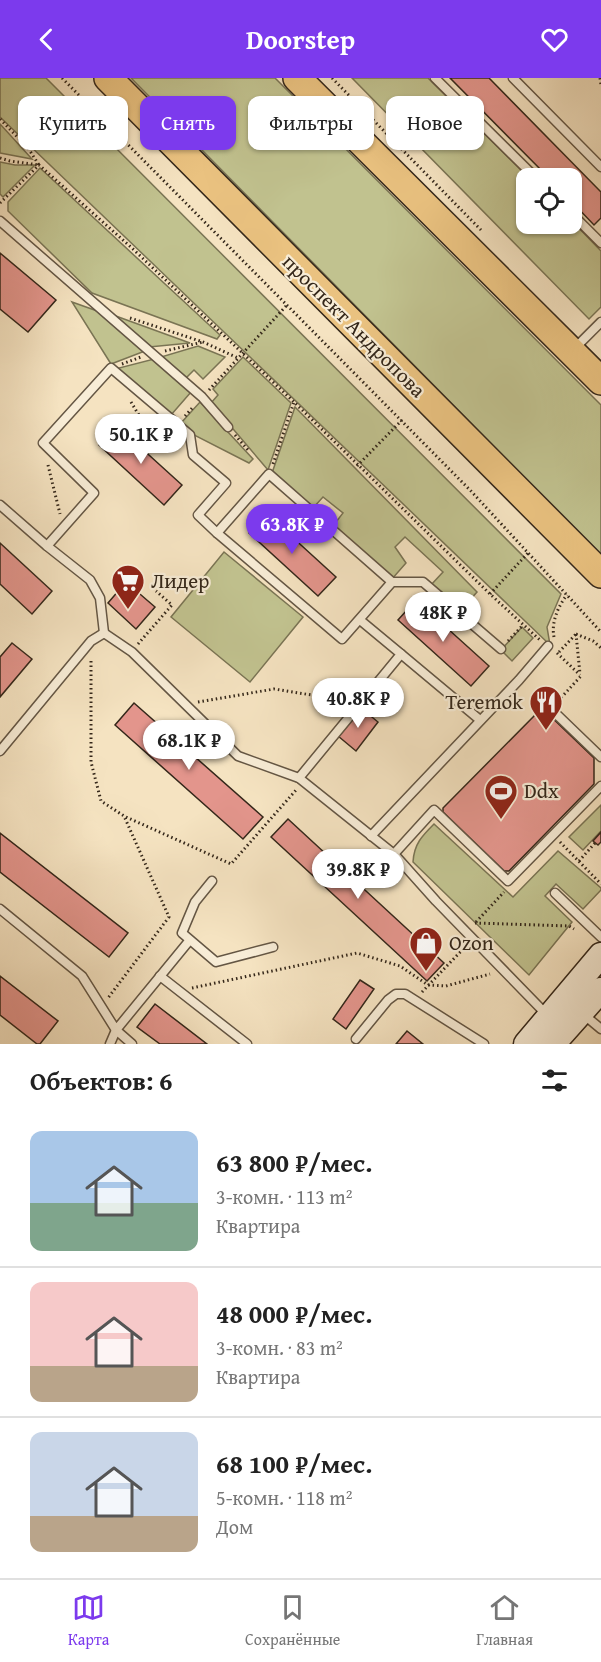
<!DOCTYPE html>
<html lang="ru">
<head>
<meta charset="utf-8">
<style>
	:root { --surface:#fff; --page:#f2f2f2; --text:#222; --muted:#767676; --line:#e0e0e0; --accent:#7c3aed }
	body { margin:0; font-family:"Gentium Book Plus",serif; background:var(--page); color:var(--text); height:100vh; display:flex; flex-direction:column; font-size:22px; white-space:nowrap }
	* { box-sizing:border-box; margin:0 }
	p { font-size:20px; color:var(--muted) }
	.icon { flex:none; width:33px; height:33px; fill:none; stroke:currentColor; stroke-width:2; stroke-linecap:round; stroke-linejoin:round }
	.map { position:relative; height:966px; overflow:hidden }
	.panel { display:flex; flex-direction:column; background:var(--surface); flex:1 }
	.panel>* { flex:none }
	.banner { position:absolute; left:18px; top:18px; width:566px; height:54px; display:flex; gap:12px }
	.tools { position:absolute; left:516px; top:90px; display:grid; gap:12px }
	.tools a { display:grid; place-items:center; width:66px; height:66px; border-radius:12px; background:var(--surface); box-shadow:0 2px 4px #0004; font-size:30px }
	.price { position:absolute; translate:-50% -51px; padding:0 14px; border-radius:21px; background:#fff; color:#222; font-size:20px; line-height:39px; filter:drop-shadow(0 2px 3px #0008) }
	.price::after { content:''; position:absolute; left:50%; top:36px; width:18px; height:14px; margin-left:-9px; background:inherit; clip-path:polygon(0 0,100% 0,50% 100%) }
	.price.active { background:var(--accent); color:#fff }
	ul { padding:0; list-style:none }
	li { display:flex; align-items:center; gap:18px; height:150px; padding:0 30px }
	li+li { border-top:2px solid var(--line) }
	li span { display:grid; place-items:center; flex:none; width:168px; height:120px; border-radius:12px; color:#555 }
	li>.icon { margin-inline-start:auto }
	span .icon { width:72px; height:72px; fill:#fffc; stroke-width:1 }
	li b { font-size:26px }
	h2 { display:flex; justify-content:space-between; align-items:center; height:72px; padding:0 30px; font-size:26px }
	.pill { padding:0 21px; border-radius:12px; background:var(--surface); box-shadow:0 2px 4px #0004; font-size:21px; line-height:54px }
	.pill.active { background:var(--accent); color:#fff }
	header { display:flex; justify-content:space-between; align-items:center; height:78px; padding:0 30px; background:var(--accent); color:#fff; font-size:27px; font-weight:800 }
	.tabs { display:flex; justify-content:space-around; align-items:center; height:84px; border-top:2px solid var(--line); background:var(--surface); font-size:16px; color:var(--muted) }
	.tabs a { display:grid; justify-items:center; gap:3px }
	.tabs .active { color:var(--accent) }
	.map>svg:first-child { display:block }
	.green { fill:#c1c28f; stroke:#7a7454; stroke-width:1.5 }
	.building { fill:#e3958c; stroke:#34271a; stroke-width:1.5 }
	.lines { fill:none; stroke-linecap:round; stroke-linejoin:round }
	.lane-casing { stroke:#645644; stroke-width:11 }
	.secondary-casing { stroke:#34271a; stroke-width:27 }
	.primary-casing { stroke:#34271a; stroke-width:30 }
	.path { stroke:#34271a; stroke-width:3; stroke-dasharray:1.5 3; stroke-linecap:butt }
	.lane { stroke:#f8edd7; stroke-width:8 }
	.secondary { stroke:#f8edd7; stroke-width:24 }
	.primary { stroke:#eac280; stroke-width:27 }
	.labels { text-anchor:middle; stroke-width:4.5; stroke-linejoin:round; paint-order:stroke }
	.street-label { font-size:21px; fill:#34271a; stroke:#f8edd7 }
	.poi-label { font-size:21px; fill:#34271a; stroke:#f8edd7; text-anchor:start }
</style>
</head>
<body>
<header><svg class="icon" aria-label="back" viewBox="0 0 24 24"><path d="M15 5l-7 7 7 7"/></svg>Doorstep<svg class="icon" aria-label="heart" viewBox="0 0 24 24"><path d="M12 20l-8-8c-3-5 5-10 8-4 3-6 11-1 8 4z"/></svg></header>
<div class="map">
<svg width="601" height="966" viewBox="0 0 601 966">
	<rect width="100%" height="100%" fill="#f5e3c1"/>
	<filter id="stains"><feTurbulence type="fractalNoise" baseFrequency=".00333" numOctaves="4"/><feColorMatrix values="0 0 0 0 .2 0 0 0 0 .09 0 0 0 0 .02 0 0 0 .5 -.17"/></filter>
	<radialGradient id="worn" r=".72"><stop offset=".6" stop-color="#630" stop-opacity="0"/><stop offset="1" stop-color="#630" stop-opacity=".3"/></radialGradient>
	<g class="green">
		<path d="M 0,0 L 46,0 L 561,516 L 547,549 L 550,567 L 0,39 Z"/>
		<path d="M 131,0 L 275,0 L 601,327 L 601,477 Z"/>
		<path d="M 352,0 L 428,0 L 529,100 L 526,100 L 526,146 L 572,146 L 572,143 L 601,173 L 601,229 L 589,241 Z"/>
		<path d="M 0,46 L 32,81 L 0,75 Z"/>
		<path d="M 0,84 L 15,87 L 35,87 L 3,119 L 0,116 Z"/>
		<path d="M 40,90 L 220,257 L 217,261 L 92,215 L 8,133 L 8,124 Z"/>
		<path d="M 72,224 L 100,234 L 145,273 L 111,286 Z"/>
		<path d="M 113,237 L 190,265 L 149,269 Z"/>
		<path d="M 198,268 L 225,279 L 203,301 L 194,292 L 186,300 L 161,279 Z"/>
		<path d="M 243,279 L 291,325 L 268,392 L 211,325 L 218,317 L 213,311 Z"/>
		<path d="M 154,281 L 191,314 L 171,337 L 115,291 Z"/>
		<path d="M 200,324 L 253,381 L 249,385 L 194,357 L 181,345 Z"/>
		<path d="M 295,329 L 477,514 L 461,532 L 431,507 L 443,494 L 405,459 L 395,469 L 406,485 L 392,501 L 333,448 L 343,435 L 323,419 L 313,430 L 272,395 Z"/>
		<path d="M 224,474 L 303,539 L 250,604 L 171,539 Z"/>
		<path d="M 522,549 L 533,560 L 512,583 L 501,572 Z"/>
		<path d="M 601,727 L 601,753 L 583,772 L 569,759 Z"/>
		<path d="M 434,746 L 513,819 L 558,773 L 601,810 L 601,812 L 583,831 L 556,806 L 545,818 L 572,844 L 529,897 L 413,784 C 414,766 422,758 434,746 Z"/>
	</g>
	<g class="building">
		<path d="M 450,0 L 489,0 L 601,114 L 601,140 L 594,147 L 572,124 L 572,100 L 549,100 Z"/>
		<path d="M 0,175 L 56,222 L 28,254 L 0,231 Z"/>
		<path d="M 117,348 L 182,407 L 164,427 L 99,367 Z"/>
		<path d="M 267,436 L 336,499 L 318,518 L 249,455 Z"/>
		<path d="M 0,465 L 52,513 L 32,536 L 0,506 Z"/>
		<path d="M 126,504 L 155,529 L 136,551 L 108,525 Z"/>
		<path d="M 416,522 L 489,588 L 471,608 L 398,542 Z"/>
		<path d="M 12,565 L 32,581 L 0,619 L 0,579 Z"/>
		<path d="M 134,625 L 263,739 L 243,761 L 115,647 Z"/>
		<path d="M 361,630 L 378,644 L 356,673 L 338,658 Z"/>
		<path d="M 539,633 L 545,633 L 594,680 L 594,706 L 509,793 L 504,793 L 443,734 L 443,730 Z"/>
		<path d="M 288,741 L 444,885 L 427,903 L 271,759 Z"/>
		<path d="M 601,754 L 601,764 L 598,767 L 593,763 Z"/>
		<path d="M 0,755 L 128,855 L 109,879 L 0,794 Z"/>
		<path d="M 0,898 L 58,943 L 40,966 L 37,966 L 0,937 Z"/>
		<path d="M 360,902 L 374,911 L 346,951 L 333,941 Z"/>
		<path d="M 155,926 L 207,966 L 160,966 L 137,949 Z"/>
		<path d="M 407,953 L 423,966 L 396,966 Z"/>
	</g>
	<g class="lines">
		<defs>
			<g id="lane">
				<path d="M 435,0 L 536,100"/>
				<path d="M 513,0 L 601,89"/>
				<path d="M 572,136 L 601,165"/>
				<path d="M 0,143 L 202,319 L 228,349"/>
				<path d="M 574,271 L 601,244"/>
				<path d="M 0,427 L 47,468 L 90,502 L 100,520 L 104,555"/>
				<path d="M 217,455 L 269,396 L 392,504"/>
				<path d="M 47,468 L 94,415 L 43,365 L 111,290 L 190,357 L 193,377 L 226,405 L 198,437 L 217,455 L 342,561 L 392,504 L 423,504 L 501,571"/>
				<path d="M 401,576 L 480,642"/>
				<path d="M 551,631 L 601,679"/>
				<path d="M 0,673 L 91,563 L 104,555 L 132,574 L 238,678 L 299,700 L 394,776"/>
				<path d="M 299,700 L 401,576 L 360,542"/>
				<path d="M 371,758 L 519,602 L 548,568"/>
				<path d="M 212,803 L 195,824 L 182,855 L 216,884 L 273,869"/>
				<path d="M 555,815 L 601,859"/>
				<path d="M 0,831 L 82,898 L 116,952 L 189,863"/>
				<path d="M 160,898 L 247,966"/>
				<path d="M 583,936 L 601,951"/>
				<path d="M 548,938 L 436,823 L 394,776 L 434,732 L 508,803 L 601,708"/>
				<path d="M 356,961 L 388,922 L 396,916 L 405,916 L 484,966"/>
				<path d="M 110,966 L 116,952 L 132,966"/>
			</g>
			<g id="secondary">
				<path d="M 526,966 L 601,877"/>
				<path d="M 553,966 L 601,912"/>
			</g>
			<g id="primary">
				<path d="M 108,0 L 601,496"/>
				<path d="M 297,0 L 601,303"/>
			</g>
		</defs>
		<use href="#lane" class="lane-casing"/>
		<use href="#secondary" class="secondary-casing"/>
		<use href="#primary" class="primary-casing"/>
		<g class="path">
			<path d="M 62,0 L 470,412 L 601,554"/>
			<path d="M 332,0 L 481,152"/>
			<path d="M 600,0 L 601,7"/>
			<path d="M 0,41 L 28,70 L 39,87"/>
			<path d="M 0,80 L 10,83 L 39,87"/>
			<path d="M 0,125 L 39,87 L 134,172 L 294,324 L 490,516 L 540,562"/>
			<path d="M 130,240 L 203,264 L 238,280"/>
			<path d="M 165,273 L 203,264"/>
			<path d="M 122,286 L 141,279"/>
			<path d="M 209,312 L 287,227"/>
			<path d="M 131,324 L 158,369 L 170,354"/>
			<path d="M 185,338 L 194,328"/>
			<path d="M 235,357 L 249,373"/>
			<path d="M 273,386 L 294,324"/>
			<path d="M 48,387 L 60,436"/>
			<path d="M 357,388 L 402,342"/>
			<path d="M 490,516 L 528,475"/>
			<path d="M 576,556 L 580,596"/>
			<path d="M 576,556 L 593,563 L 601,570"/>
			<path d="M 554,559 C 551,545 558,528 567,517"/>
			<path d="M 508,563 L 523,547"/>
			<path d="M 138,566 L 172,527 L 156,513"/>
			<path d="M 559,574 L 576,556"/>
			<path d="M 557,575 L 580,597"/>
			<path d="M 91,583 L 91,684 L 101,723 L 124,738 L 169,839 L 108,920"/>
			<path d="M 558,623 L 581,598"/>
			<path d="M 198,624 L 274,611 L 349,623"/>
			<path d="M 126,739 L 231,786 L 297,711"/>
			<path d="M 560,764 L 601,806"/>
			<path d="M 579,783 L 595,765"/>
			<path d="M 476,844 L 504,814"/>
			<path d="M 475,845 L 569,848 L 574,851"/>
			<path d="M 192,910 L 357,875 L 400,888 L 428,907 L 446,908 L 490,896"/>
			<path d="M 422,914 L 465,869"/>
		</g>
		<use href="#lane" class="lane"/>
		<use href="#secondary" class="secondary"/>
		<use href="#primary" class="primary"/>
	</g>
	<defs>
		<symbol id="supermarket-pin" viewBox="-11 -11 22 30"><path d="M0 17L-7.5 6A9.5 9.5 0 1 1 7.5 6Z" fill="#8f2418" stroke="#f8edd7"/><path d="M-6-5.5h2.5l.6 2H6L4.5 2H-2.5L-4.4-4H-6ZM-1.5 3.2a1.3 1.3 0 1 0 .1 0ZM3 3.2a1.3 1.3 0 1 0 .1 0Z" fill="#fff"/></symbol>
		<symbol id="restaurant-pin" viewBox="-11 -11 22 30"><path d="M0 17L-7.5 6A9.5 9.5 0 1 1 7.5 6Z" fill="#8f2418" stroke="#f8edd7"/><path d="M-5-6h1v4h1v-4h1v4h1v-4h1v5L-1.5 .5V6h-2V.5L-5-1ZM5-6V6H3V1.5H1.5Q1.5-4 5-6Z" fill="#fff"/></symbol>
		<symbol id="stadium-pin" viewBox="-11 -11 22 30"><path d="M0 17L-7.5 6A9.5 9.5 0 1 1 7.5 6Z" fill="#8f2418" stroke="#f8edd7"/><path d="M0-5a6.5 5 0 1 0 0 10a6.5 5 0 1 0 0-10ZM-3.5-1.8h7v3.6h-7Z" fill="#fff"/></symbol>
		<symbol id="shop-pin" viewBox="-11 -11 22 30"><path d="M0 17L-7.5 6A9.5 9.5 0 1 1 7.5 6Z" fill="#8f2418" stroke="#f8edd7"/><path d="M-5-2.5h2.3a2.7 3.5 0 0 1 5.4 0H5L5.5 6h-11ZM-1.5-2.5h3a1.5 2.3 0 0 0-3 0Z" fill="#fff"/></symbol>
	</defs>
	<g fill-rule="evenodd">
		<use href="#supermarket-pin" x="109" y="484" width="38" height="52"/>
		<use href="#restaurant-pin" x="527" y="605" width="38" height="52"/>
		<use href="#stadium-pin" x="482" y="694" width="38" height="52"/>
		<use href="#shop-pin" x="407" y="846" width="38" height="52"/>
	</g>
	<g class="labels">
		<g class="street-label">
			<text transform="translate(354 248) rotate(45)" y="7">проспект Андропова</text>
		</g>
		<g class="poi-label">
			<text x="151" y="510">Лидер</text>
			<text x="523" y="631" text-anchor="end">Teremok</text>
			<text x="524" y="720">Ddx</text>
			<text x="449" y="872">Ozon</text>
		</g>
	</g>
	<rect width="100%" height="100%" filter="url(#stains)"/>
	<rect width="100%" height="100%" fill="url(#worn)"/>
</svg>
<div class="tools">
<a><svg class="icon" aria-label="locate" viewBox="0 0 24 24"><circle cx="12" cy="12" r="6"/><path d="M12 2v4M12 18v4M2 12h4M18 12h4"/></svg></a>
</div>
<b class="price" style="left:141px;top:387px">50.1K ₽</b>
<b class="price active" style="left:292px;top:477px">63.8K ₽</b>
<b class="price" style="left:443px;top:565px">48K ₽</b>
<b class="price" style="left:358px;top:651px">40.8K ₽</b>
<b class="price" style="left:189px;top:693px">68.1K ₽</b>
<b class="price" style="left:358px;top:822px">39.8K ₽</b>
<div class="banner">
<a class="pill">Купить</a>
<a class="pill active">Снять</a>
<a class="pill">Фильтры</a>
<a class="pill">Новое</a>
</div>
</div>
<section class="panel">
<h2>Объектов: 6<svg class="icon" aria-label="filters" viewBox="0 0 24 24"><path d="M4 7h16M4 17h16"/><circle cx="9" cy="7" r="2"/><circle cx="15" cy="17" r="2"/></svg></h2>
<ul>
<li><span style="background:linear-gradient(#a9c7e8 60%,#7fa58c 0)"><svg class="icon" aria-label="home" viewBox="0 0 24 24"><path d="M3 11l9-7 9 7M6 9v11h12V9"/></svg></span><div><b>63 800 ₽/мес.</b><p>3-комн. · 113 m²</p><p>Квартира</p></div></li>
<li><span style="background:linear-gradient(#f6c9c9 70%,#b9a48a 0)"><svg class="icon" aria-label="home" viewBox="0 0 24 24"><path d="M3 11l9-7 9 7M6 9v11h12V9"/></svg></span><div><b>48 000 ₽/мес.</b><p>3-комн. · 83 m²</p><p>Квартира</p></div></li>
<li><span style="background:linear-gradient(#c9d6e8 70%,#b9a48a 0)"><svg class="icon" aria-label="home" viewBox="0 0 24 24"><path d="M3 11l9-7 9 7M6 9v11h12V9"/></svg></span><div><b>68 100 ₽/мес.</b><p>5-комн. · 118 m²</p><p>Дом</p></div></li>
</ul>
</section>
<nav class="tabs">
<a class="active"><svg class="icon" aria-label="map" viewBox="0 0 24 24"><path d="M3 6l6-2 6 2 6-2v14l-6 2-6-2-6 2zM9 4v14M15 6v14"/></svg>Карта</a>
<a><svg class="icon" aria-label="saved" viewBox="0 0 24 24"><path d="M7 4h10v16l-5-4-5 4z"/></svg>Сохранённые</a>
<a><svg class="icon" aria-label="home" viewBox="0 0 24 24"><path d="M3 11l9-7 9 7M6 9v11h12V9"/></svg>Главная</a>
</nav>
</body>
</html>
